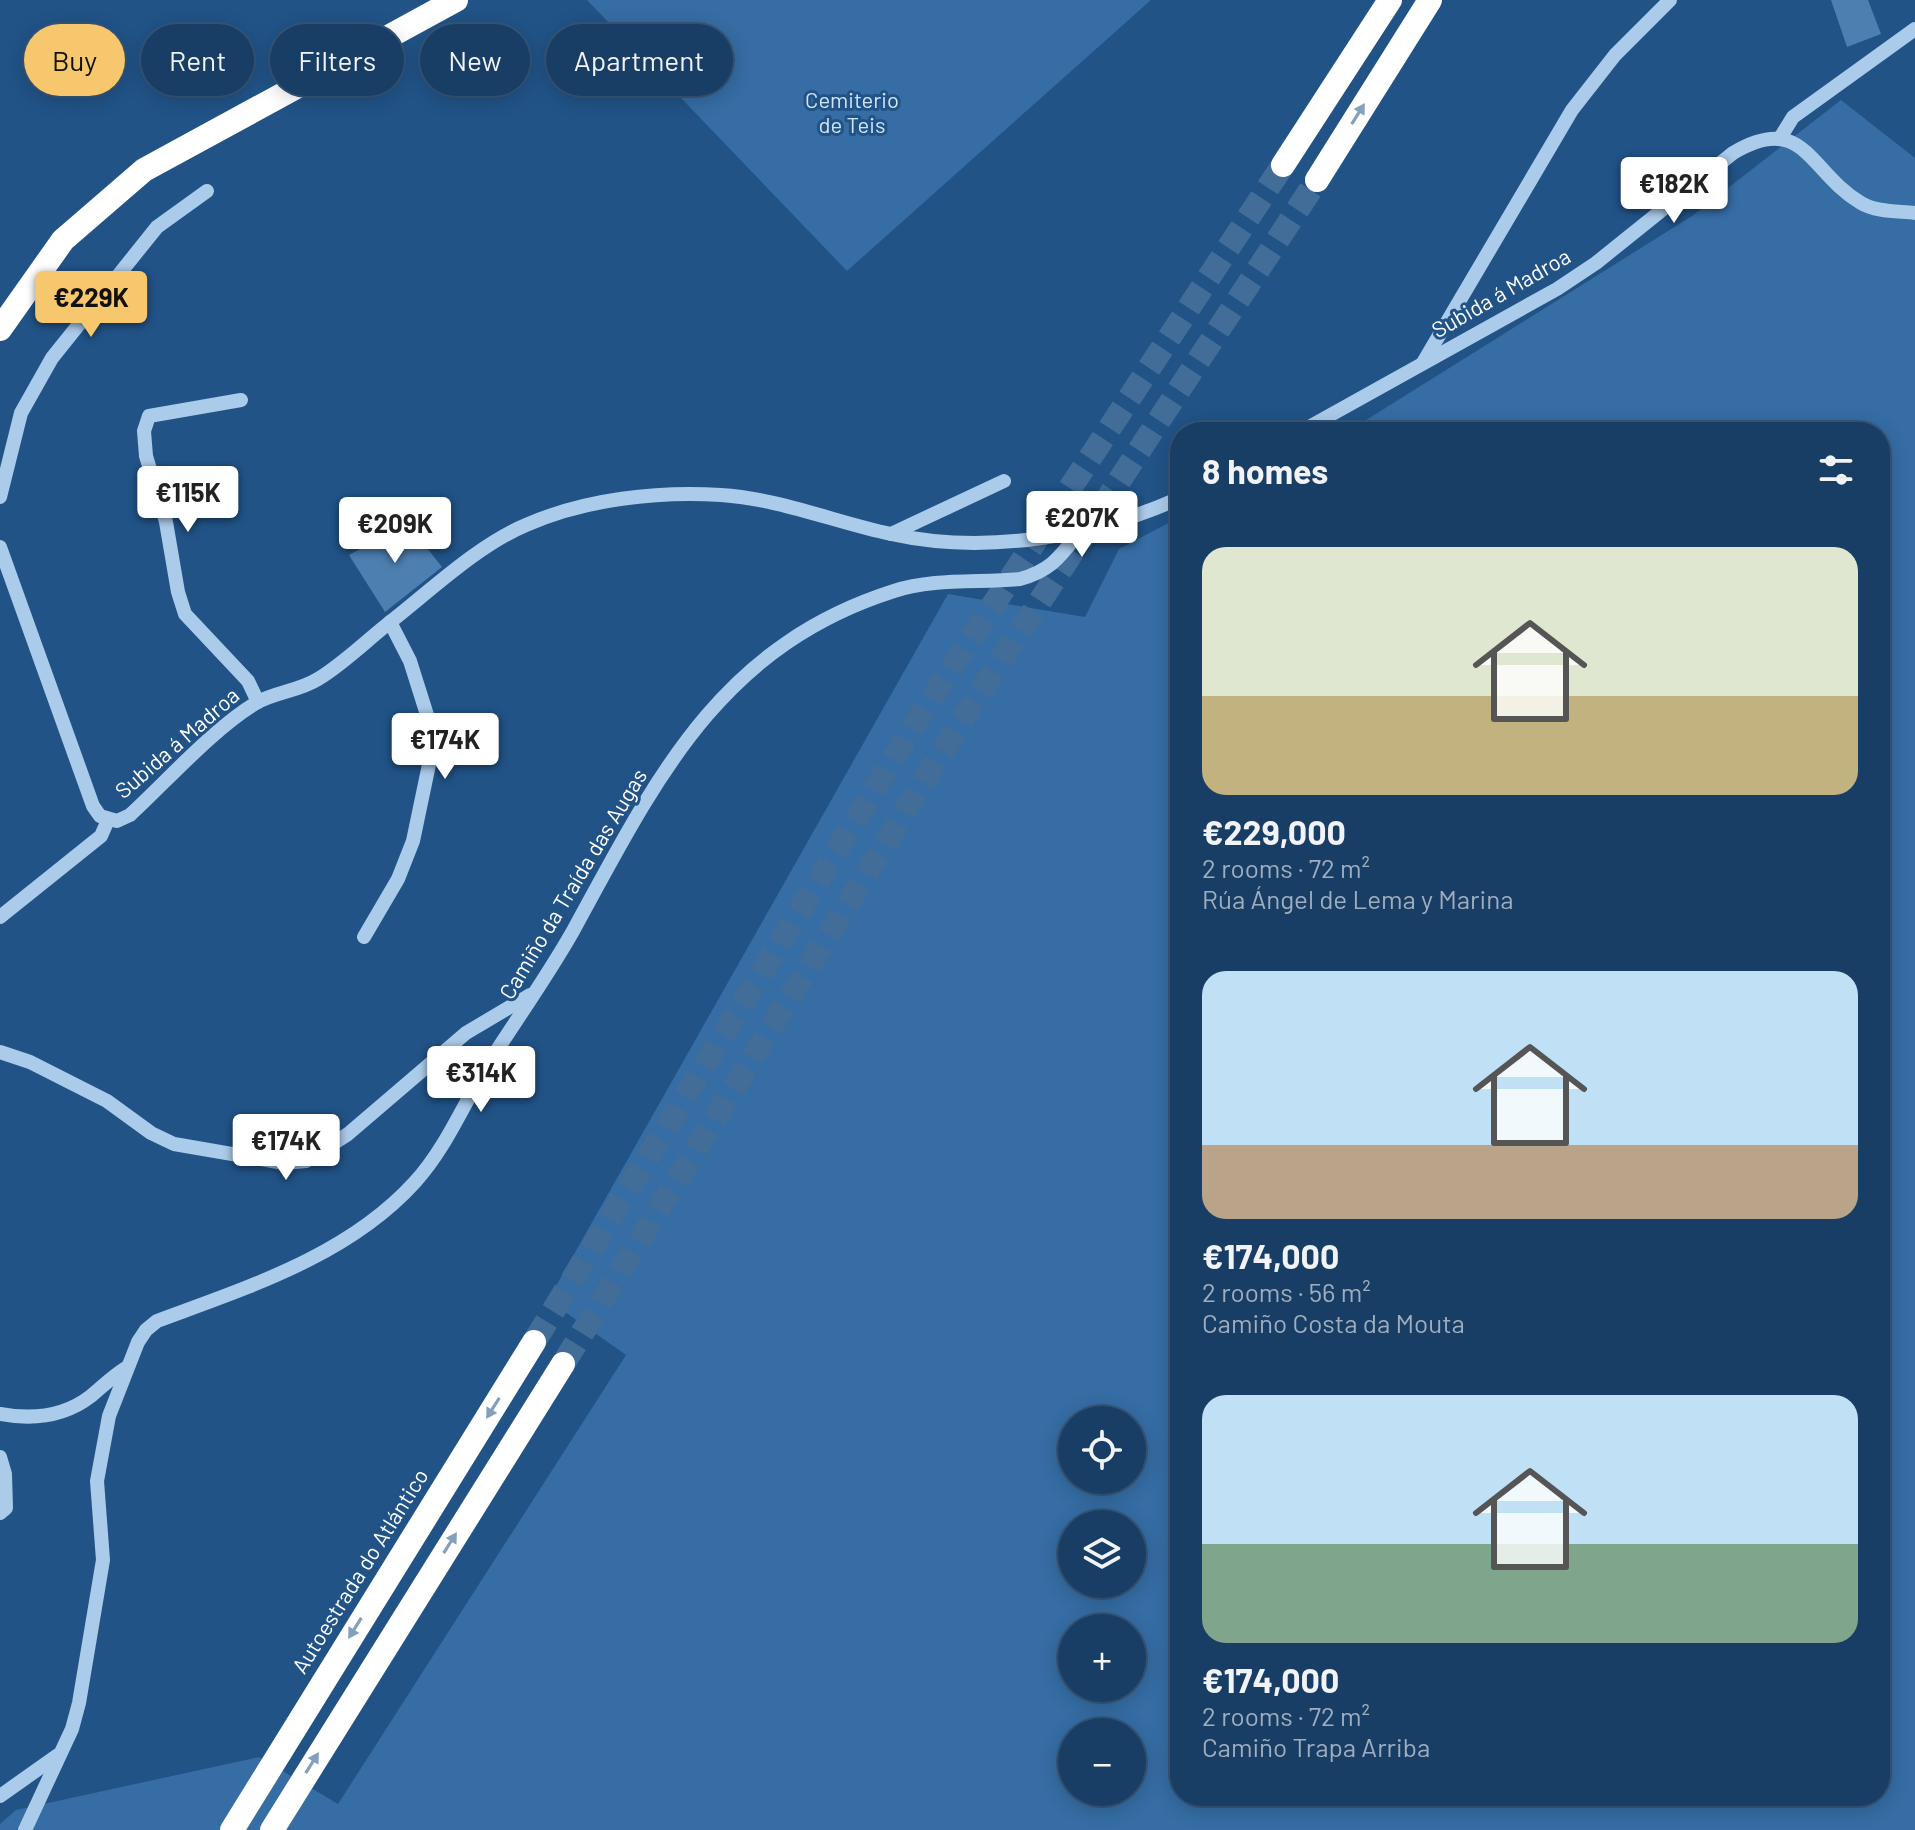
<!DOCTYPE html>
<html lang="en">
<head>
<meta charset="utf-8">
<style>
	:root { --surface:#193e65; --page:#22456b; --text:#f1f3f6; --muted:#9faebf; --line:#375779; --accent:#f6c76d }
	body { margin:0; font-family:Barlow,sans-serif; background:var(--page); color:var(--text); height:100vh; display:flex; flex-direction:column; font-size:30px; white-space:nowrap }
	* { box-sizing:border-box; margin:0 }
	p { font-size:26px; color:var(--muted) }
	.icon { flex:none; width:44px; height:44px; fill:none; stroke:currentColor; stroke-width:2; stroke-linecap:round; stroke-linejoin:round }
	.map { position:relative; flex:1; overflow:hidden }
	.sheet { position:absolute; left:1170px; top:422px; width:720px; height:1384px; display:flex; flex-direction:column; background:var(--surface); border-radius:32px; box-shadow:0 4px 20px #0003,0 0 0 2px var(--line) }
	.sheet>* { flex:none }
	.banner { position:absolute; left:24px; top:24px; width:760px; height:72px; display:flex; gap:16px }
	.tools { position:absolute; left:1058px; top:1406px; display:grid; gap:16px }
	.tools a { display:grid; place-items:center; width:88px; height:88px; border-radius:50%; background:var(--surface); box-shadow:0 4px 20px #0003,0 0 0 2px var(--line); font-size:40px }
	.price { position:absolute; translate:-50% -68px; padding:0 18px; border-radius:8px; background:#fff; color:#222; font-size:26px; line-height:52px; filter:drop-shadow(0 2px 4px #0008) }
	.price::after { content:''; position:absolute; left:50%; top:48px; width:24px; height:18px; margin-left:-12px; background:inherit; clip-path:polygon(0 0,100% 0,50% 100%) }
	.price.on { background:var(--accent); color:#111 }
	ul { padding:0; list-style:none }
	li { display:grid; align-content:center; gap:16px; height:424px; padding:0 32px }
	li span { display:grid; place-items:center; height:248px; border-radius:24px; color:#555 }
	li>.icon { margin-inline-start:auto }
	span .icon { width:144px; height:144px; fill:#fffc; stroke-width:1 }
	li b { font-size:34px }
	h2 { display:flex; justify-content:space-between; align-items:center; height:96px; padding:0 32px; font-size:34px }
	.pill { padding:0 28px; border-radius:36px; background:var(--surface); box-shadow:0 4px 20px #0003,0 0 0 2px var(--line); font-size:28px; line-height:72px }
	.pill.on { background:var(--accent); color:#111 }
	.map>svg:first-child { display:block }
	.green { fill:#356da4; fill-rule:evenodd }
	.building { fill:#4e7fb1 }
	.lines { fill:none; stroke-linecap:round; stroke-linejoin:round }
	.highway-tunnel { stroke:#426d99; stroke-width:24; stroke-dasharray:24 12; stroke-linecap:butt }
	.minor { stroke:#abcbea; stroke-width:14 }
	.highway { stroke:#fff; stroke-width:24 }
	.oneway { fill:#85a0bd }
	.labels { text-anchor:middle; stroke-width:6; stroke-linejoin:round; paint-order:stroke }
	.park-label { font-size:22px; fill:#d0e4f7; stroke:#215387 }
	.street-label { font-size:22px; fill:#fff; stroke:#215387 }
</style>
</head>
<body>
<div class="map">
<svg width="1915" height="1830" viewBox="0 0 1915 1830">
	<rect width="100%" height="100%" fill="#215387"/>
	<g class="green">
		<path d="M 587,0 L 1151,0 L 847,271 Z"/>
		<path d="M 1841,100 L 1915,158 L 1915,1830 L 0,1830 L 0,1824 L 16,1810 L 259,1757 L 338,1804 L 626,1355 L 548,1300 L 948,594 L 1085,617 L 1119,549 L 1180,517 L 1180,1796 L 1880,1796 L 1880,432 L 1347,432 L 1692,216 ZM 1072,1420 L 1132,1420 L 1132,1480 L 1072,1480 ZM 1072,1524 L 1132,1524 L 1132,1584 L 1072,1584 ZM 1072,1628 L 1132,1628 L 1132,1688 L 1072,1688 ZM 1072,1732 L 1132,1732 L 1132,1792 L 1072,1792 Z"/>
	</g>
	<g class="building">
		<path d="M 1831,0 L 1868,0 L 1881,34 L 1847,47 Z"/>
		<path d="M 407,523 L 442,567 L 385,612 L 349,555 Z"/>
	</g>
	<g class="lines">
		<g class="highway-tunnel">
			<path d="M 534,1342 L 916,722 L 1283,165"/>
			<path d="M 563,1364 L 958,726 L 1317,180"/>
		</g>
		<g class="minor">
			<path d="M 1780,138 L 1793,117 L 1915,29"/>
			<path d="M 1424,361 L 1572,110 L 1615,55 L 1670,0"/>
			<path d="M 241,400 L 149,416 L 144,431 L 146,456 L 166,522 L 178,592 L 185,614 L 248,681 L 258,702"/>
			<path d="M 1300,432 L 1557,289 L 1596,263 L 1733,153 C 1804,111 1809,172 1861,203 C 1876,212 1898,211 1915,213"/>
			<path d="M 0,497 L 21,413 L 52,358 L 157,227 L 207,191"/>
			<path d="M 891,534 L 1004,481"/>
			<path d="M 0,547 L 93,806 L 100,816 L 117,821 L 130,815 C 168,780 213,729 256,703 C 275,692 299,691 318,679 C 343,664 366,641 389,623 C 430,591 478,545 526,525 C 585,499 658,491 721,495 C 781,499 834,522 891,534 C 985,555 1093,537 1180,498"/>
			<path d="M 0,917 L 101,836 L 108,820"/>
			<path d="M 364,937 L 398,879 L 413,841 L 431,755 L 428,718 L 410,661 L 390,622"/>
			<path d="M 0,1052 L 30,1062 L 107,1101 L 151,1133 L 174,1144 L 284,1163 L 306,1161 L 348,1134 L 466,1033 L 530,995"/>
			<path d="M 0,1414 C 33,1420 64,1417 91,1396 C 103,1386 113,1376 126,1368"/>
			<path d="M 0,1457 L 5,1474 L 6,1508 L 0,1513"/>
			<path d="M 0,1796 L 58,1755"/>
			<path d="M 25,1830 L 72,1729 L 79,1703 L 103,1560 L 97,1481 L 109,1416 L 138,1342 L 146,1330 L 157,1321 C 248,1287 348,1256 415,1182 C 446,1148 464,1103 488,1064 C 516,1020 547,977 573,931 C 655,781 718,647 894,591 C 933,578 979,583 1020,579 C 1053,570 1061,555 1082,529"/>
		</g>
		<g class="highway">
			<path d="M 1283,165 L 1390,0"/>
			<path d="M 1317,180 L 1430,0"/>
			<path d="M 0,329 L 63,240 L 144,170 L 456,0"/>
			<path d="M 232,1830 L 534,1342"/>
			<path d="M 272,1830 L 563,1364"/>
		</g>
	</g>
	<defs><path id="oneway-solid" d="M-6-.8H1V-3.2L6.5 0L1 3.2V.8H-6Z" transform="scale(2)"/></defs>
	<g class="oneway">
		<use href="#oneway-solid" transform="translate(1358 114) rotate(-58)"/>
		<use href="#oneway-solid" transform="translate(493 1408) rotate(122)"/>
		<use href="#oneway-solid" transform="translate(450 1543) rotate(-58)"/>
		<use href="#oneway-solid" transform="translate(355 1628) rotate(122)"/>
		<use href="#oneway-solid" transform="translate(312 1763) rotate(-58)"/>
	</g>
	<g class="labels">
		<g class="park-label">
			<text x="852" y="108">Cemiterio<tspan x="852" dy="25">de Teis</tspan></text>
		</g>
		<g class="street-label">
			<text transform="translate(1501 293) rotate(-30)" y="8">Subida á Madroa</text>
			<text transform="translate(177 743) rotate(-41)" y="8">Subida á Madroa</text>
			<text transform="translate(573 884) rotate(-59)" y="8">Camiño da Traída das Augas</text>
			<text transform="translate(360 1571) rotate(-58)" y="8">Autoestrada do Atlántico</text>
		</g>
	</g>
</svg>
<div class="tools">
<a><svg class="icon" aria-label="locate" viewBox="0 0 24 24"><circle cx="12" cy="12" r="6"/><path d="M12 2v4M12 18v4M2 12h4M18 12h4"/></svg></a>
<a><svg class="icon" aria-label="layers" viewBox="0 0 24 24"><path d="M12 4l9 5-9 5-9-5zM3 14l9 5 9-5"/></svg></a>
<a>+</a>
<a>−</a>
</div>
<b class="price" style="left:1674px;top:225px">€182K</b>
<b class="price on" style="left:91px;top:339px">€229K</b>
<b class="price" style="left:188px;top:534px">€115K</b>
<b class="price" style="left:1082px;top:559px">€207K</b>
<b class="price" style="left:395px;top:565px">€209K</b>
<b class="price" style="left:445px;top:781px">€174K</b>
<b class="price" style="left:481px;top:1114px">€314K</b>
<b class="price" style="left:286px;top:1182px">€174K</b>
<div class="banner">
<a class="pill on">Buy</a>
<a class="pill">Rent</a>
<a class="pill">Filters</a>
<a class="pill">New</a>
<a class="pill">Apartment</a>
</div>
<section class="sheet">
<h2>8 homes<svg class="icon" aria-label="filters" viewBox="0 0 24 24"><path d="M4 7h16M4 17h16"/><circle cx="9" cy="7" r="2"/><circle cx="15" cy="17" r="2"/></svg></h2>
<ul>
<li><span style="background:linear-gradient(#dfe7d0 60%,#c2b280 0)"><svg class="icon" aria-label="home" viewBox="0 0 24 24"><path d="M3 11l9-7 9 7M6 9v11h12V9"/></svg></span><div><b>€229,000</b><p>2 rooms · 72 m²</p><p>Rúa Ángel de Lema y Marina</p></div></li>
<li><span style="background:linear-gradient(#bfe0f5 70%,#b9a48a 0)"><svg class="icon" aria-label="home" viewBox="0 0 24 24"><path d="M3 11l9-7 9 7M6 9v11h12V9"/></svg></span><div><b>€174,000</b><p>2 rooms · 56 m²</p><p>Camiño Costa da Mouta</p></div></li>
<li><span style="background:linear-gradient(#bfe0f5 60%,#7fa58c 0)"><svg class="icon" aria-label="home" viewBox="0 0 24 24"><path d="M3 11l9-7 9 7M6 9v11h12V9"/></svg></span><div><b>€174,000</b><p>2 rooms · 72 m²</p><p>Camiño Trapa Arriba</p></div></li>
</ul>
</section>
</div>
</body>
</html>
